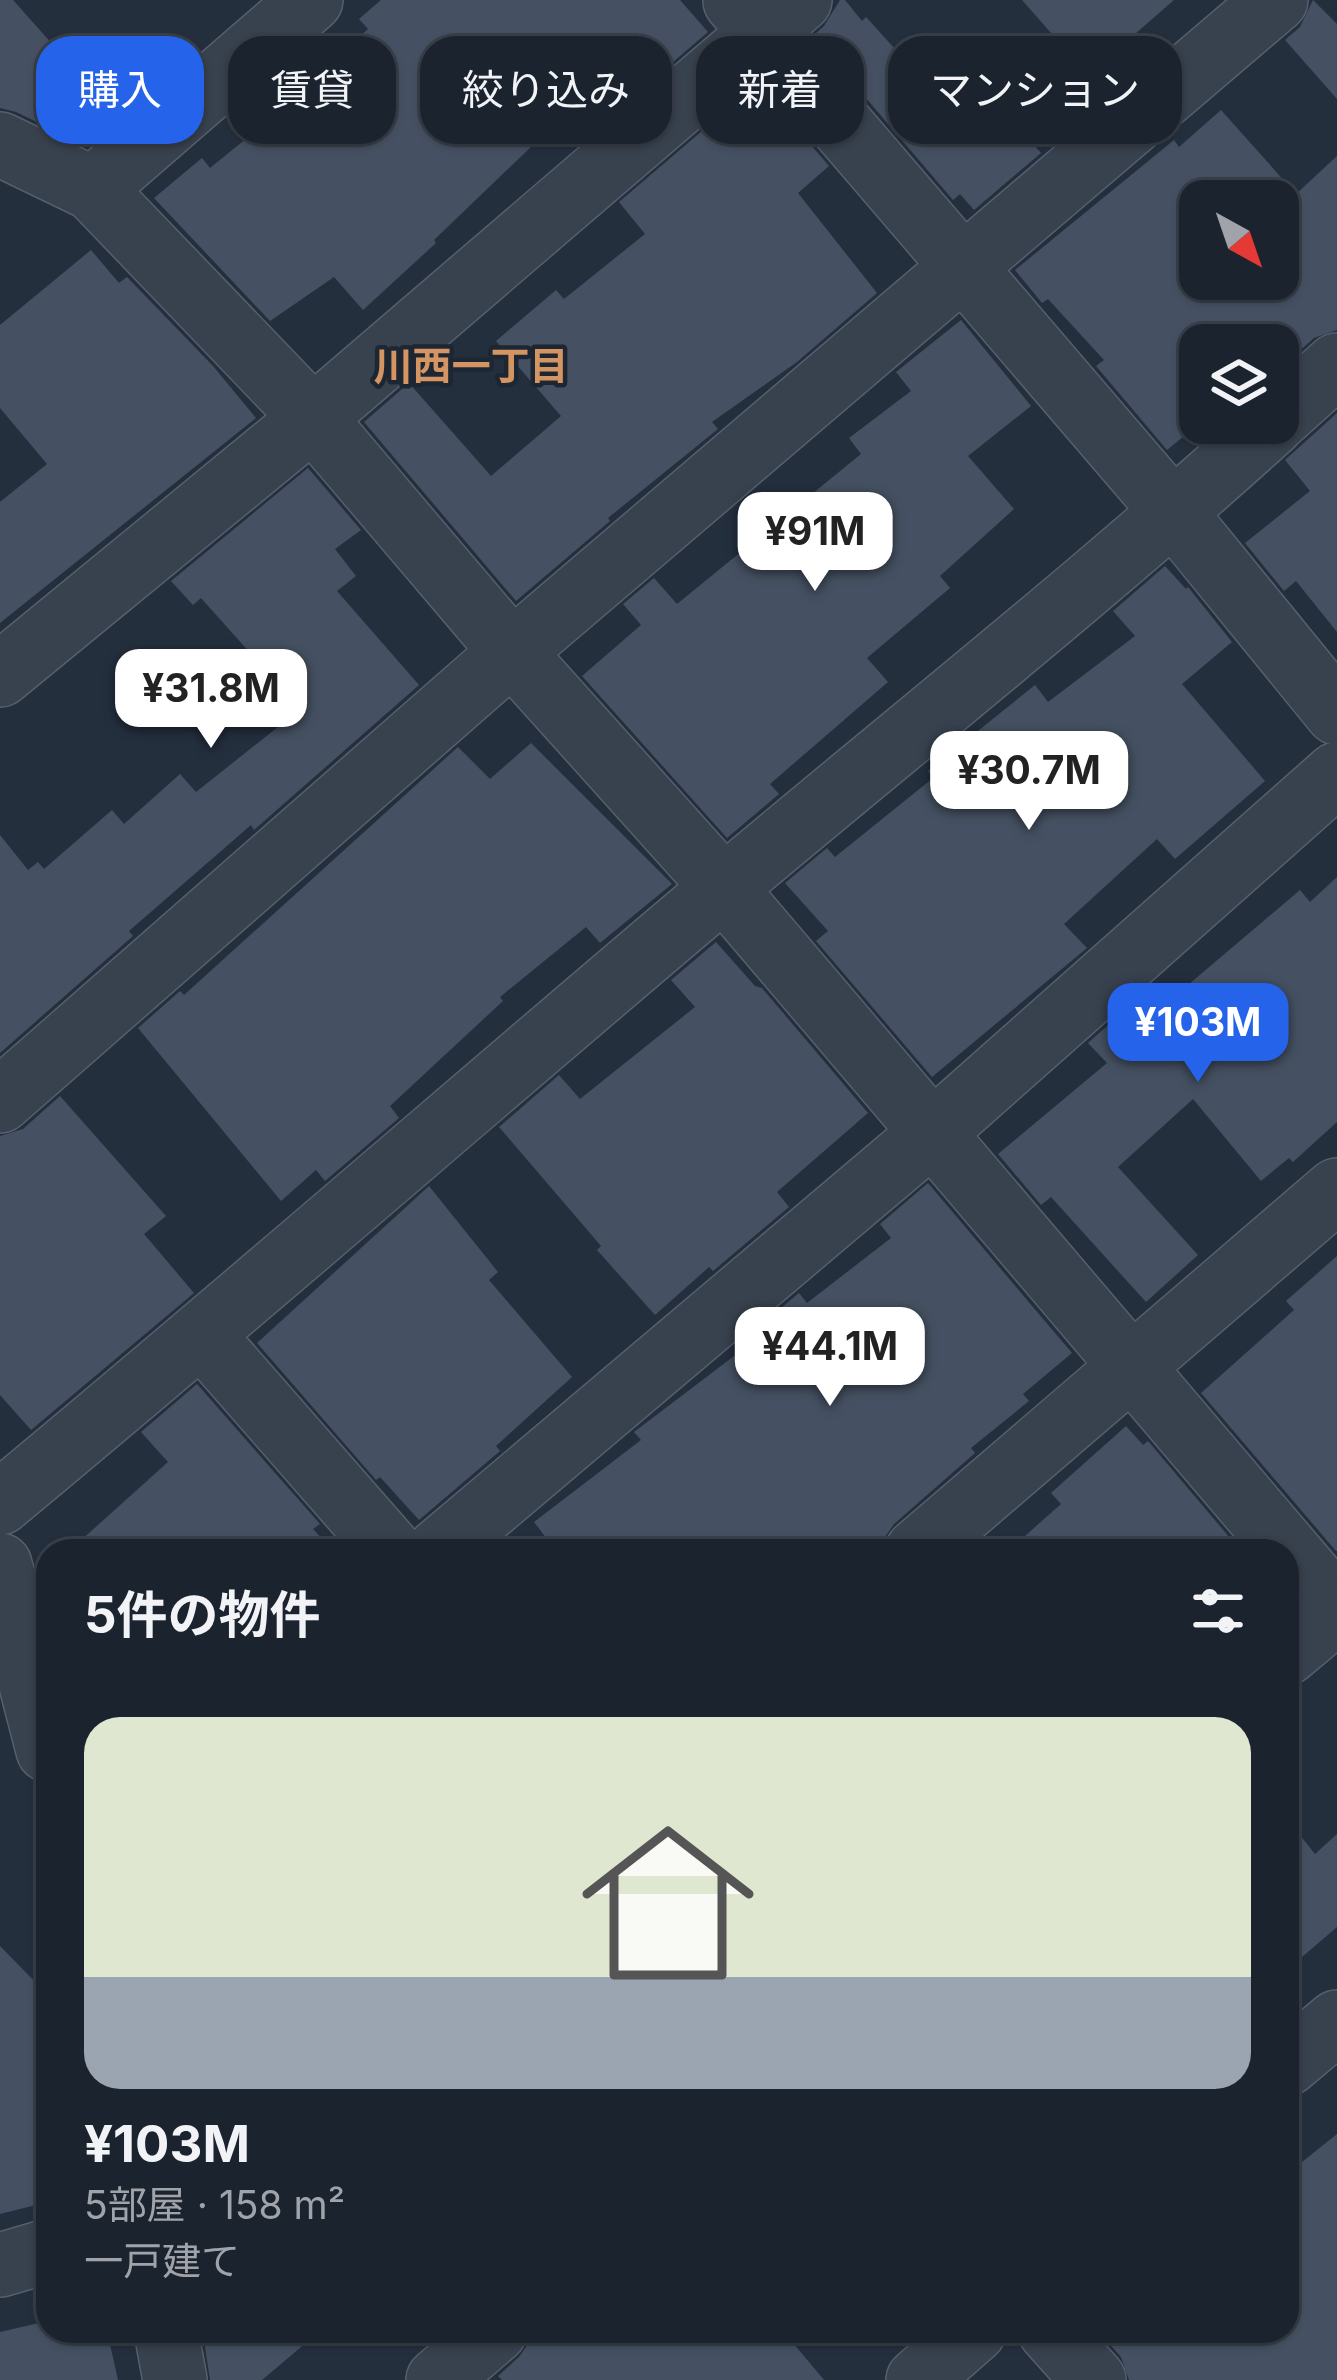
<!DOCTYPE html>
<html lang="ja">
<head>
<meta charset="utf-8">
<style>
	:root { --surface:#1b232e; --page:#242b36; --text:#f1f3f6; --muted:#a0a4aa; --line:#39404a; --accent:#2563eb }
	body { margin:0; font-family:Inter,"Noto Sans JP",sans-serif; background:var(--page); color:var(--text); height:100vh; display:flex; flex-direction:column; font-size:45px; white-space:nowrap }
	* { box-sizing:border-box; margin:0 }
	p { font-size:39px; color:var(--muted) }
	.icon { flex:none; width:66px; height:66px; fill:none; stroke:currentColor; stroke-width:2; stroke-linecap:round; stroke-linejoin:round }
	.map { position:relative; flex:1; overflow:hidden }
	.drawer { position:absolute; left:36px; top:1539px; width:1263px; height:804px; display:flex; flex-direction:column; background:var(--surface); border-radius:36px; box-shadow:0 3px 9px #0004,0 0 0 3px var(--line) }
	.drawer>* { flex:none }
	.guide { position:absolute; left:36px; top:36px; width:1266px; height:108px; display:flex; gap:24px }
	.needle { width:78px; rotate:140deg }
	.tools { position:absolute; left:1179px; top:180px; display:grid; gap:24px }
	.tools a { display:grid; place-items:center; width:120px; height:120px; border-radius:24px; background:var(--surface); box-shadow:0 3px 9px #0004,0 0 0 3px var(--line); font-size:60px }
	.price { position:absolute; translate:-50% -102px; padding:0 27px; border-radius:24px; background:#fff; color:#222; font-size:39px; line-height:78px; filter:drop-shadow(0 3px 6px #0008) }
	.price::after { content:''; position:absolute; left:50%; top:72px; width:36px; height:27px; margin-left:-18px; background:inherit; clip-path:polygon(0 0,100% 0,50% 100%) }
	.price.selected { background:var(--accent); color:#fff }
	ul { padding:0; list-style:none }
	li { display:grid; align-content:center; gap:24px; height:636px; padding:0 48px }
	li span { display:grid; place-items:center; height:372px; border-radius:36px; color:#555 }
	li>.icon { margin-inline-start:auto }
	span .icon { width:216px; height:216px; fill:#fffc; stroke-width:1 }
	li b { font-size:51px }
	h2 { display:flex; justify-content:space-between; align-items:center; height:144px; padding:0 48px; font-size:51px }
	.chip { padding:0 42px; border-radius:36px; background:var(--surface); box-shadow:0 3px 9px #0004,0 0 0 3px var(--line); font-size:42px; line-height:108px }
	.chip.selected { background:var(--accent); color:#fff }
	.map>svg:first-child { display:block }
	.building { fill:#455162; fill-rule:evenodd }
	.lines { fill:none; stroke-linecap:round; stroke-linejoin:round }
	.minor-casing { stroke:#565f6c; stroke-width:66 }
	.minor { stroke:#38414e; stroke-width:63 }
	.labels { text-anchor:middle; stroke-width:9; stroke-linejoin:round; paint-order:stroke }
	.neighbourhood-label { font-size:39px; font-weight:bold; fill:#d59563; stroke:#1d2633 }
</style>
</head>
<body>
<div class="map">
<svg width="1337" height="2380" viewBox="0 0 1337 2380">
	<rect width="100%" height="100%" fill="#242f3e"/>
	<g class="building">
		<path d="M 0,0 L 13,0 L 119,119 L 87,146 L 16,112 L 0,108 Z"/>
		<path d="M 381,0 L 680,0 L 708,32 L 575,146 L 556,123 L 434,240 L 436,243 L 363,310 L 334,277 L 270,321 L 154,198 L 202,158 L 210,168 L 335,67 L 331,62 L 368,29 L 359,19 Z"/>
		<path d="M 840,0 L 845,0 L 862,21 L 866,17 L 933,91 L 963,65 L 1041,153 L 974,210 L 960,194 L 953,200 L 813,36 L 824,26 Z"/>
		<path d="M 1022,0 L 1174,0 L 1088,75 Z"/>
		<path d="M 1313,0 L 1337,24 L 1337,99 L 1285,40 L 1300,27 Z"/>
		<path d="M 758,83 L 829,166 L 798,193 L 877,293 L 797,362 L 712,422 L 718,429 L 608,518 L 610,521 L 516,601 L 364,422 L 409,383 L 491,476 L 561,416 L 496,341 L 556,290 L 564,299 L 645,234 L 619,202 Z"/>
		<path d="M 1221,110 L 1296,194 L 1337,156 L 1337,330 L 1314,338 L 1278,370 L 1278,345 L 1200,345 L 1200,423 L 1167,450 L 1096,366 L 1104,360 L 1048,299 L 1042,303 L 1015,270 L 1174,140 L 1179,147 ZM 1200,201 L 1278,201 L 1278,279 L 1200,279 Z"/>
		<path d="M 91,250 L 119,283 L 127,277 L 213,366 L 256,418 L 0,623 L 0,502 L 47,464 L 0,408 L 0,325 Z"/>
		<path d="M 961,320 L 1031,406 L 968,456 L 1014,509 L 940,576 L 950,588 L 867,658 L 888,682 L 770,784 L 779,794 L 727,838 L 582,676 L 641,625 L 623,604 L 654,578 L 677,604 L 861,454 L 849,438 L 911,391 L 896,372 Z"/>
		<path d="M 1337,413 L 1337,632 L 1296,581 L 1284,591 L 1245,543 L 1310,491 L 1285,460 Z"/>
		<path d="M 308,468 L 361,530 L 335,549 L 356,576 L 337,591 L 419,685 L 254,830 L 251,825 L 129,931 L 133,936 L 0,1053 L 0,835 L 28,870 L 38,862 L 44,869 L 112,810 L 124,824 L 180,774 L 196,792 L 293,715 L 261,679 L 268,673 L 201,598 L 193,605 L 171,581 Z"/>
		<path d="M 1165,566 L 1186,589 L 1188,587 L 1232,642 L 1182,684 L 1265,781 L 1175,859 L 1157,839 L 1064,924 L 1087,948 L 932,1077 L 816,941 L 828,931 L 785,883 L 827,848 L 835,857 L 933,778 L 928,771 L 1035,685 L 1048,702 L 1135,636 L 1113,611 Z"/>
		<path d="M 531,743 L 672,884 L 600,943 L 586,927 L 500,997 L 503,1001 L 390,1106 L 399,1118 L 325,1181 L 316,1170 L 281,1201 L 138,1028 L 180,991 L 184,995 L 458,747 L 490,779 Z"/>
		<path d="M 1337,877 L 1337,1122 L 1293,1162 L 1289,1158 L 1261,1181 L 1193,1099 L 1118,1167 L 1198,1255 L 1146,1302 L 1051,1197 L 1041,1205 L 998,1154 L 1107,1063 L 1088,1043 L 1142,995 L 1156,1012 L 1300,890 L 1310,902 Z"/>
		<path d="M 716,942 L 755,986 L 762,988 L 868,1113 L 777,1192 L 789,1207 L 713,1271 L 709,1267 L 655,1315 L 597,1250 L 601,1246 L 499,1127 L 559,1075 L 580,1099 L 695,1007 L 671,980 Z"/>
		<path d="M 60,1096 L 166,1216 L 144,1234 L 194,1293 L 31,1430 L 0,1395 L 0,1136 L 23,1129 Z"/>
		<path d="M 928,1183 L 1072,1353 L 1023,1394 L 1029,1401 L 971,1448 L 975,1453 L 894,1524 L 875,1551 L 556,1551 L 534,1522 L 641,1440 L 634,1432 L 767,1331 L 762,1324 L 799,1293 L 807,1303 L 891,1238 L 880,1224 Z"/>
		<path d="M 429,1186 L 498,1272 L 489,1280 L 572,1377 L 496,1446 L 500,1451 L 419,1520 L 380,1477 L 376,1480 L 257,1343 Z"/>
		<path d="M 1337,1256 L 1337,1551 L 1336,1551 L 1201,1393 L 1294,1310 L 1286,1301 Z"/>
		<path d="M 197,1384 L 320,1524 L 313,1529 L 333,1551 L 69,1551 L 168,1462 L 141,1432 Z"/>
		<path d="M 1126,1426 L 1143,1445 L 1148,1441 L 1241,1551 L 1008,1551 L 1061,1504 L 1051,1493 Z"/>
		<path d="M 1287,1819 L 1315,1854 L 1337,1834 L 1337,1927 L 1287,1970 Z"/>
		<path d="M 0,1946 L 48,1995 L 48,2202 L 0,2214 Z"/>
		<path d="M 1337,2134 L 1337,2380 L 1129,2380 L 1121,2357 L 1098,2331 L 1287,2331 L 1287,2174 Z"/>
		<path d="M 48,2321 L 48,2331 L 107,2331 L 118,2380 L 0,2380 L 0,2332 Z"/>
		<path d="M 206,2331 L 320,2331 L 262,2380 L 210,2380 L 203,2334 Z"/>
		<path d="M 530,2331 L 783,2331 L 824,2380 L 502,2380 L 498,2376 L 519,2357 L 528,2344 Z"/>
	</g>
	<g class="lines">
		<defs>
			<g id="minor">
				<path d="M 735,1 L 1174,513 L 1337,713"/>
				<path d="M 0,144 L 93,189 L 313,418 L 512,652 L 724,888 L 1337,1608"/>
				<path d="M 93,189 L 311,0"/>
				<path d="M 1278,418 L 1337,365"/>
				<path d="M 0,675 L 313,418 L 800,0"/>
				<path d="M 0,1101 L 512,652 L 1276,0"/>
				<path d="M 202,1335 L 391,1551"/>
				<path d="M 0,1503 C 245,1300 483,1091 726,886 C 909,732 1096,584 1273,423"/>
				<path d="M 438,1551 L 931,1134 L 1337,774"/>
				<path d="M 917,1551 L 1337,1190"/>
				<path d="M 0,1565 L 48,1750"/>
				<path d="M 1287,1653 L 1337,1611"/>
				<path d="M 1287,2064 L 1337,2022"/>
				<path d="M 0,2265 L 48,2251"/>
				<path d="M 166,2331 L 175,2380"/>
				<path d="M 1050,2331 L 1094,2380"/>
				<path d="M 438,2380 L 495,2331"/>
				<path d="M 918,2380 L 974,2331"/>
			</g>
		</defs>
		<use href="#minor" class="minor-casing"/>
		<use href="#minor" class="minor"/>
	</g>
	<g class="labels">
		<g class="neighbourhood-label">
			<text x="471" y="380">川西一丁目</text>
		</g>
	</g>
</svg>
<div class="tools">
<a><svg class="needle" viewBox="-14 -14 28 28"><path d="M0-13l5 13h-10z" fill="#e53935"/><path d="M0 13l5-13h-10z" fill="#a0a4aa"/></svg></a>
<a><svg class="icon" aria-label="layers" viewBox="0 0 24 24"><path d="M12 4l9 5-9 5-9-5zM3 14l9 5 9-5"/></svg></a>
</div>
<b class="price" style="left:815px;top:594px">¥91M</b>
<b class="price" style="left:211px;top:751px">¥31.8M</b>
<b class="price" style="left:1029px;top:833px">¥30.7M</b>
<b class="price selected" style="left:1198px;top:1085px">¥103M</b>
<b class="price" style="left:830px;top:1409px">¥44.1M</b>
<div class="guide">
<a class="chip selected">購入</a>
<a class="chip">賃貸</a>
<a class="chip">絞り込み</a>
<a class="chip">新着</a>
<a class="chip">マンション</a>
</div>
<section class="drawer">
<h2>5件の物件<svg class="icon" aria-label="filters" viewBox="0 0 24 24"><path d="M4 7h16M4 17h16"/><circle cx="9" cy="7" r="2"/><circle cx="15" cy="17" r="2"/></svg></h2>
<ul>
<li><span style="background:linear-gradient(#dfe7d0 70%,#9aa5b1 0)"><svg class="icon" aria-label="home" viewBox="0 0 24 24"><path d="M3 11l9-7 9 7M6 9v11h12V9"/></svg></span><div><b>¥103M</b><p>5部屋 · 158 m²</p><p>一戸建て</p></div></li>
</ul>
</section>
</div>
</body>
</html>
